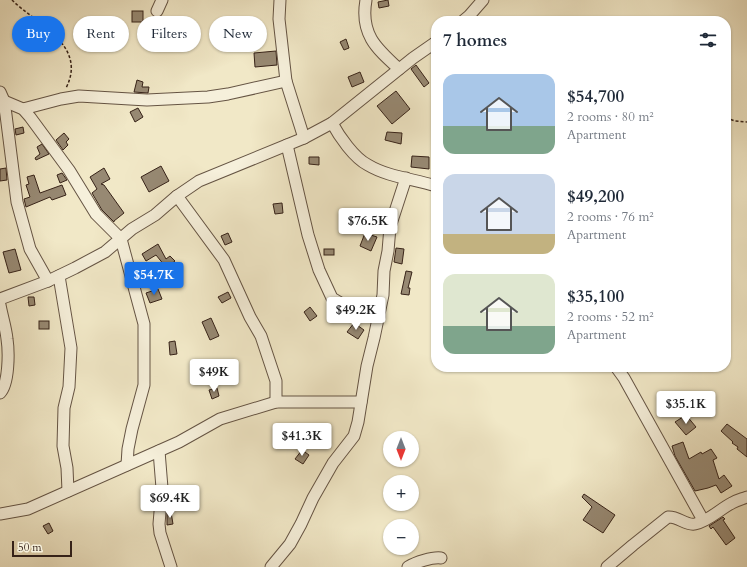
<!DOCTYPE html>
<html lang="en">
<head>
<meta charset="utf-8">
<style>
	:root { --surface:#fff; --page:#f2f2f3; --text:#1f2937; --muted:#747a83; --accent:#1a73e8 }
	body { margin:0; font-family:Cardo,serif; background:var(--page); color:var(--text); height:100vh; display:flex; flex-direction:column; font-size:15px; white-space:nowrap }
	* { box-sizing:border-box; margin:0 }
	p { font-size:13px; color:var(--muted) }
	.icon { flex:none; width:22px; height:22px; fill:none; stroke:currentColor; stroke-width:2; stroke-linecap:round; stroke-linejoin:round }
	.map { position:relative; flex:1; overflow:hidden }
	.panel { position:absolute; left:431px; top:16px; width:300px; height:356px; display:flex; flex-direction:column; background:var(--surface); border-radius:16px; box-shadow:0 1px 3px #0004 }
	.panel>* { flex:none }
	.guide { position:absolute; left:12px; top:16px; width:359px; height:36px; display:flex; gap:8px }
	.needle { width:26px; rotate:180deg }
	.buttons { position:absolute; left:383px; top:431px; display:grid; gap:8px }
	.buttons a { display:grid; place-items:center; width:36px; height:36px; border-radius:50%; background:var(--surface); box-shadow:0 1px 3px #0004; font-size:20px }
	.scale { position:absolute; left:12px; bottom:10px; width:60px; box-sizing:border-box; padding-left:4px; border:2px solid #362218; border-top:0; font-size:11px; line-height:14px; white-space:nowrap; color:#362218; -webkit-text-stroke:3px #f6f0db; paint-order:stroke }
	.price { position:absolute; translate:-50% -34px; padding:0 9px; border-radius:4px; background:#fff; color:#222; font-size:13px; line-height:26px; filter:drop-shadow(0 1px 2px #0008) }
	.price::after { content:''; position:absolute; left:50%; top:24px; width:12px; height:9px; margin-left:-6px; background:inherit; clip-path:polygon(0 0,100% 0,50% 100%) }
	.price.current { background:var(--accent); color:#fff }
	ul { padding:0; list-style:none }
	li { display:flex; align-items:center; gap:12px; height:100px; padding:0 12px }
	li span { display:grid; place-items:center; flex:none; width:112px; height:80px; border-radius:12px; color:#555 }
	li>.icon { margin-inline-start:auto }
	span .icon { width:48px; height:48px; fill:#fffc; stroke-width:1 }
	li b { font-size:17px }
	h2 { display:flex; justify-content:space-between; align-items:center; height:48px; padding:0 12px; font-size:17px }
	.chip { padding:0 14px; border-radius:18px; background:var(--surface); box-shadow:0 1px 3px #0004; font-size:14px; line-height:36px }
	.chip.current { background:var(--accent); color:#fff }
	.map>svg:first-child { display:block }
	.building { fill:#978973; stroke:#362218 }
	.lines { fill:none; stroke-linecap:round; stroke-linejoin:round }
	.minor-casing { stroke:#655444; stroke-width:13 }
	.path { stroke:#362218; stroke-width:1.5; stroke-dasharray:3 2; stroke-linecap:butt }
	.minor { stroke:#f6f0db; stroke-width:11 }
</style>
</head>
<body>
<div class="map">
<svg width="747" height="567" viewBox="0 0 747 567">
	<rect width="100%" height="100%" fill="#f1e8c7"/>
	<filter id="stains"><feTurbulence type="fractalNoise" baseFrequency=".005" numOctaves="4"/><feColorMatrix values="0 0 0 0 .2 0 0 0 0 .09 0 0 0 0 .02 0 0 0 .5 -.17"/></filter>
	<radialGradient id="worn" r=".72"><stop offset=".6" stop-color="#630" stop-opacity="0"/><stop offset="1" stop-color="#630" stop-opacity=".3"/></radialGradient>
	<g class="building">
		<path d="M 388,0 L 389,6 L 379,8 L 378,2 Z"/>
		<rect x="132" y="11" width="11" height="11"/>
		<path d="M 346,39 L 349,48 L 344,50 L 340,42 Z"/>
		<path d="M 276,51 L 277,65 L 255,67 L 254,53 Z"/>
		<path d="M 416,65 L 429,83 L 424,87 L 411,69 Z"/>
		<path d="M 360,72 L 364,82 L 352,87 L 348,77 Z"/>
		<path d="M 137,80 L 143,82 L 142,87 L 149,87 L 148,93 L 134,92 Z"/>
		<path d="M 396,91 L 410,109 L 392,124 L 377,106 Z"/>
		<path d="M 138,108 L 143,117 L 135,122 L 130,112 Z"/>
		<path d="M 23,127 L 24,133 L 16,135 L 15,129 Z"/>
		<path d="M 387,132 L 402,133 L 401,144 L 385,140 Z"/>
		<path d="M 64,133 L 69,139 L 66,142 L 68,145 L 63,150 L 56,140 Z"/>
		<path d="M 42,144 L 49,154 L 36,160 L 35,158 L 40,154 L 37,147 Z"/>
		<path d="M 412,156 L 429,157 L 429,169 L 411,167 Z"/>
		<path d="M 309,157 L 319,157 L 319,165 L 309,164 Z"/>
		<path d="M 161,166 L 169,181 L 149,192 L 141,177 Z"/>
		<path d="M 6,168 L 7,180 L 0,181 L 0,169 Z"/>
		<path d="M 104,168 L 110,179 L 101,184 L 104,185 L 124,213 L 114,221 L 114,222 L 102,210 L 92,193 L 97,189 L 90,177 Z"/>
		<path d="M 62,173 L 67,180 L 60,183 L 57,175 Z"/>
		<path d="M 34,175 L 40,193 L 62,185 L 66,195 L 52,200 L 50,197 L 26,207 L 24,199 L 30,197 L 26,185 L 29,184 L 27,177 Z"/>
		<path d="M 282,203 L 283,213 L 275,214 L 273,204 Z"/>
		<path d="M 228,233 L 232,242 L 225,245 L 221,236 Z"/>
		<path d="M 365,233 L 377,237 L 371,251 L 360,246 Z"/>
		<path d="M 158,244 L 166,259 L 170,256 L 175,261 L 170,265 L 172,269 L 169,271 L 156,255 L 146,261 L 142,254 Z"/>
		<path d="M 396,248 L 404,249 L 402,264 L 394,262 Z"/>
		<path d="M 15,249 L 21,270 L 9,273 L 3,252 Z"/>
		<rect x="324" y="249" width="10" height="6"/>
		<path d="M 406,271 L 412,272 L 408,288 L 410,288 L 409,295 L 401,294 Z"/>
		<path d="M 158,289 L 162,299 L 150,303 L 146,293 Z"/>
		<path d="M 228,292 L 231,298 L 222,303 L 218,297 Z"/>
		<path d="M 28,297 L 34,297 L 35,305 L 29,306 Z"/>
		<path d="M 310,307 L 317,316 L 310,321 L 304,312 Z"/>
		<path d="M 211,318 L 219,336 L 210,340 L 202,322 Z"/>
		<rect x="39" y="321" width="10" height="8"/>
		<path d="M 354,323 L 364,330 L 358,339 L 347,332 Z"/>
		<path d="M 175,341 L 177,354 L 170,355 L 169,342 Z"/>
		<path d="M 217,388 L 219,396 L 212,399 L 209,390 Z"/>
		<path d="M 686,415 L 696,427 L 686,435 L 675,422 Z"/>
		<path d="M 727,424 L 747,439 L 747,457 L 737,449 L 738,447 L 732,443 L 733,442 L 721,431 Z"/>
		<path d="M 683,442 L 689,459 L 701,452 L 702,454 L 711,449 L 717,458 L 713,460 L 719,479 L 724,475 L 732,486 L 721,493 L 716,485 L 708,488 L 695,491 L 675,456 L 672,446 Z"/>
		<path d="M 302,450 L 309,455 L 303,464 L 295,459 Z"/>
		<path d="M 584,494 L 615,515 L 603,533 L 583,520 L 592,507 L 582,497 Z"/>
		<path d="M 171,512 L 173,524 L 167,525 L 167,513 Z"/>
		<path d="M 723,517 L 725,519 L 723,520 L 735,538 L 726,545 L 713,527 L 711,529 L 709,526 Z"/>
		<path d="M 49,523 L 53,531 L 48,534 L 43,526 Z"/>
	</g>
	<g class="lines">
		<defs>
			<g id="minor">
				<path d="M 280,0 L 279,19 L 286,81 L 304,138"/>
				<path d="M 366,0 C 360,34 376,48 399,69"/>
				<path d="M 157,11 L 162,0"/>
				<path d="M 463,21 L 469,16 L 483,0"/>
				<path d="M 0,92 L 4,101 L 6,115 L 17,202 L 30,249 L 48,281"/>
				<path d="M 4,101 L 23,109 L 30,117 L 69,170 L 96,214 L 121,239 L 144,324 L 144,385 L 132,429 L 128,449 L 127,465"/>
				<path d="M 23,109 L 61,99 L 79,96 L 147,100 L 208,97 L 228,94 L 286,81"/>
				<path d="M 332,123 C 339,136 354,158 368,165 C 388,177 414,179 436,186"/>
				<path d="M 287,145 L 308,235 L 319,270 L 332,298 L 342,304 L 379,317"/>
				<path d="M 177,196 L 224,260 L 250,317 L 261,336 L 276,381 L 276,402"/>
				<path d="M 59,276 L 71,348 L 69,387 L 64,408 L 63,446 L 67,468 L 68,491"/>
				<path d="M 0,299 L 48,281 L 75,268 L 105,252 L 132,229 L 155,215 L 177,196 L 199,181 L 304,138 L 332,123 L 413,58 L 436,42"/>
				<path d="M 0,305 C 2,316 6,328 7,339 C 9,352 9,384 0,393"/>
				<path d="M 616,367 L 624,378 L 703,520"/>
				<path d="M 159,451 L 162,488 L 159,524 L 160,533 L 171,567"/>
				<path d="M 0,514 L 28,509 L 179,442 L 220,419 L 276,402 L 361,402"/>
				<path d="M 271,567 L 290,544 L 301,524 L 313,498 L 333,463 L 354,436 L 358,422 L 367,366 L 374,338 L 383,295 L 384,271 L 388,251 L 390,227 L 406,178"/>
				<path d="M 408,567 C 416,562 432,557 441,558"/>
				<path d="M 607,567 L 633,545 L 668,517 C 678,516 686,526 695,524 C 709,521 720,509 732,503 C 737,500 742,499 747,497"/>
			</g>
		</defs>
		<use href="#minor" class="minor-casing"/>
		<g class="path">
			<path d="M 12,0 C 36,24 88,45 66,88"/>
			<path d="M 726,118 L 735,121 L 747,122"/>
		</g>
		<use href="#minor" class="minor"/>
	</g>
	<rect width="100%" height="100%" filter="url(#stains)"/>
	<rect width="100%" height="100%" fill="url(#worn)"/>
</svg>
<div class="buttons">
<a><svg class="needle" viewBox="-14 -14 28 28"><path d="M0-13l5 13h-10z" fill="#e53935"/><path d="M0 13l5-13h-10z" fill="#747a83"/></svg></a>
<a>+</a>
<a>−</a>
</div>
<div class="scale">50 m</div>
<b class="price" style="left:368px;top:242px">$76.5K</b>
<b class="price current" style="left:154px;top:296px">$54.7K</b>
<b class="price" style="left:356px;top:331px">$49.2K</b>
<b class="price" style="left:214px;top:393px">$49K</b>
<b class="price" style="left:686px;top:425px">$35.1K</b>
<b class="price" style="left:302px;top:457px">$41.3K</b>
<b class="price" style="left:170px;top:519px">$69.4K</b>
<div class="guide">
<a class="chip current">Buy</a>
<a class="chip">Rent</a>
<a class="chip">Filters</a>
<a class="chip">New</a>
</div>
<section class="panel">
<h2>7 homes<svg class="icon" aria-label="filters" viewBox="0 0 24 24"><path d="M4 7h16M4 17h16"/><circle cx="9" cy="7" r="2"/><circle cx="15" cy="17" r="2"/></svg></h2>
<ul>
<li><span style="background:linear-gradient(#a9c7e8 65%,#7fa58c 0)"><svg class="icon" aria-label="home" viewBox="0 0 24 24"><path d="M3 11l9-7 9 7M6 9v11h12V9"/></svg></span><div><b>$54,700</b><p>2 rooms · 80 m²</p><p>Apartment</p></div></li>
<li><span style="background:linear-gradient(#c9d6e8 75%,#c2b280 0)"><svg class="icon" aria-label="home" viewBox="0 0 24 24"><path d="M3 11l9-7 9 7M6 9v11h12V9"/></svg></span><div><b>$49,200</b><p>2 rooms · 76 m²</p><p>Apartment</p></div></li>
<li><span style="background:linear-gradient(#dfe7d0 65%,#7fa58c 0)"><svg class="icon" aria-label="home" viewBox="0 0 24 24"><path d="M3 11l9-7 9 7M6 9v11h12V9"/></svg></span><div><b>$35,100</b><p>2 rooms · 52 m²</p><p>Apartment</p></div></li>
</ul>
</section>
</div>
</body>
</html>
